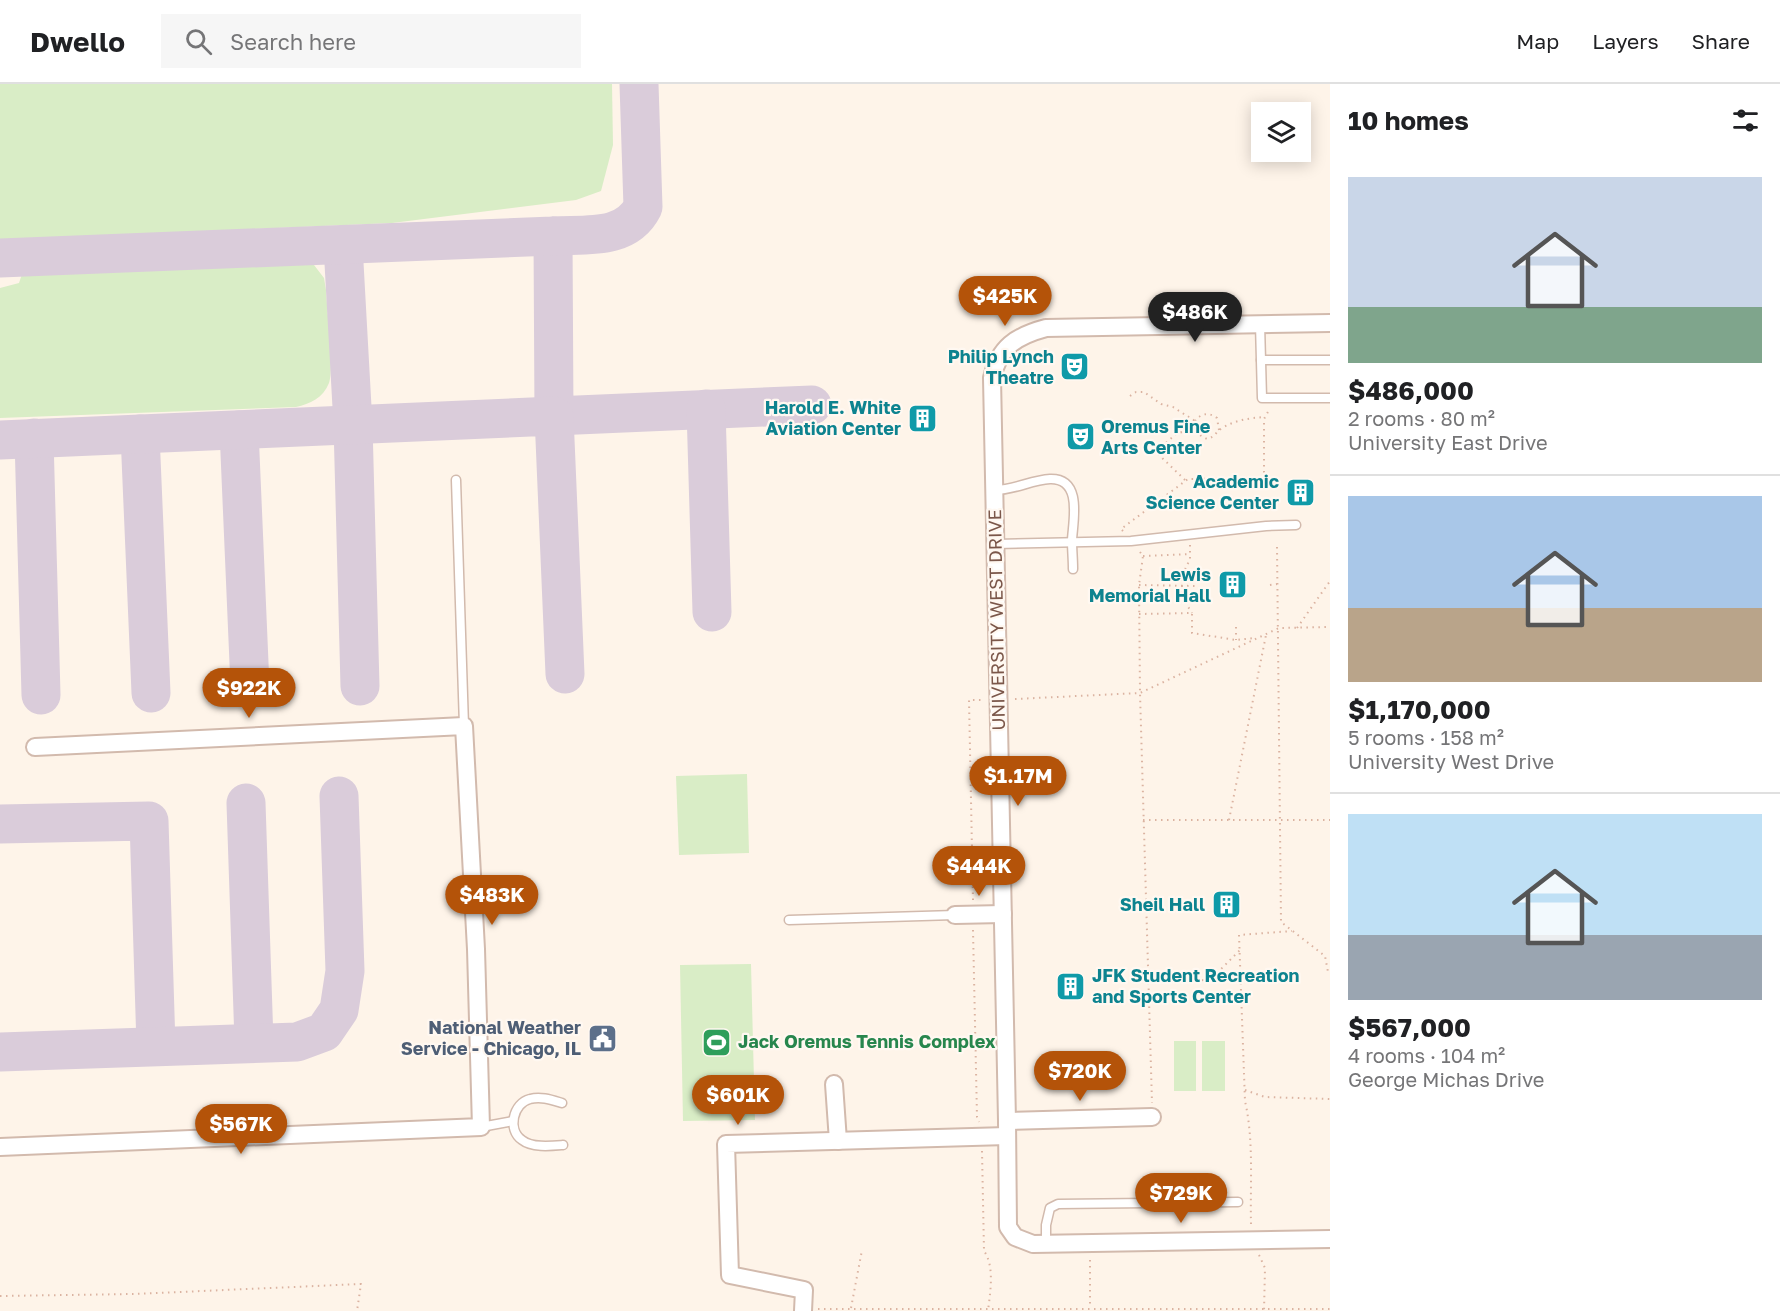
<!DOCTYPE html>
<html lang="en">
<head>
<meta charset="utf-8">
<style>
	:root { --surface:#fff; --page:#f6f6f6; --text:#202124; --muted:#757577; --line:#e0e0e0; --accent:#b45309 }
	body { margin:0; font-family:"Golos Text",sans-serif; background:var(--page); color:var(--text); height:100vh; display:flex; flex-direction:column; font-size:22px; white-space:nowrap }
	* { box-sizing:border-box; margin:0 }
	p { font-size:20px; color:var(--muted) }
	.icon { flex:none; width:33px; height:33px; fill:none; stroke:currentColor; stroke-width:2; stroke-linecap:round; stroke-linejoin:round }
	.map { position:relative; flex:1; overflow:hidden }
	.panel { display:flex; flex-direction:column; background:var(--surface); width:450px }
	.panel>* { flex:none }
	.buttons { position:absolute; left:1251px; top:18px; display:grid; gap:12px }
	.buttons a { display:grid; place-items:center; width:60px; height:60px; border-radius:0px; background:var(--surface); box-shadow:0 3px 15px #0003; font-size:30px }
	.price { position:absolute; translate:-50% -51px; padding:0 14px; border-radius:21px; background:var(--accent); color:#fff; font-size:20px; line-height:39px; filter:drop-shadow(0 2px 3px #0008) }
	.price::after { content:''; position:absolute; left:50%; top:36px; width:18px; height:14px; margin-left:-9px; background:inherit; clip-path:polygon(0 0,100% 0,50% 100%) }
	.price.on { background:#222; color:#fff }
	ul { padding:0; list-style:none }
	li { display:grid; align-content:center; gap:12px; height:318px; padding:0 18px }
	li+li { border-top:2px solid var(--line) }
	li span { display:grid; place-items:center; height:186px; border-radius:0px; color:#555 }
	li>.icon { margin-inline-start:auto }
	span .icon { width:108px; height:108px; fill:#fffc; stroke-width:1 }
	li b { font-size:26px }
	h2 { display:flex; justify-content:space-between; align-items:center; height:72px; padding:0 18px; font-size:26px }
	header { display:flex; align-items:center; gap:36px; box-sizing:border-box; height:84px; padding:0 30px; background:var(--surface); border-bottom:2px solid var(--line) }
	header strong { font-size:28px }
	nav { display:flex; gap:33px; margin-inline-start:auto; font-size:21px }
	.search { width:420px; height:54px; background:var(--page); display:flex; align-items:center; gap:15px; box-sizing:border-box; padding:0 21px; border-radius:0px; color:var(--muted); font-size:22px }
	main { display:flex; flex:1; min-height:0 }
	.map>svg:first-child { display:block }
	.green { fill:#d9edc6 }
	.lines { fill:none; stroke-linecap:round; stroke-linejoin:round }
	.taxiway { stroke:#daccda; stroke-width:39 }
	.lane-casing { stroke:#d2baad; stroke-width:11 }
	.street-casing { stroke:#d2baad; stroke-width:20 }
	.path { stroke:#dbb3a1; stroke-width:2; stroke-dasharray:1.5 4.5; stroke-linecap:butt }
	.lane { stroke:#fff; stroke-width:8 }
	.street { stroke:#fff; stroke-width:16 }
	.labels { text-anchor:middle; stroke-width:4.5; stroke-linejoin:round; paint-order:stroke }
	.culture-label { font-size:18px; font-weight:bold; fill:#0d838f; stroke:#fff8f1; text-anchor:end }
	.street-label { font-size:18px; fill:#7b574a; stroke:#fff8f1 }
	.service-label { font-size:18px; font-weight:bold; fill:#4e5e75; stroke:#fff8f1; text-anchor:end }
	.leisure-label { font-size:18px; font-weight:bold; fill:#27864d; stroke:#fff8f1; text-anchor:start }
</style>
</head>
<body>
<header>
<strong>Dwello</strong>
<div class="search"><svg class="icon" aria-label="search" viewBox="0 0 24 24"><circle cx="10" cy="10" r="6"/><path d="M15 15l6 6"/></svg>Search here</div>
<nav><a>Map</a><a>Layers</a><a>Share</a></nav>
</header>
<main>
<div class="map">
<svg width="1330" height="1227" viewBox="0 0 1330 1227">
	<rect width="100%" height="100%" fill="#fef4e9"/>
	<g class="green">
		<path d="M 0,0 L 612,0 L 613,61 L 601,107 L 576,116 L 392,139 L 0,156 Z"/>
		<path d="M 294,178 L 314,181 L 324,194 L 326,206 C 327,225 334,285 329,299 C 323,314 310,320 296,323 L 0,334 L 0,204 L 19,199 L 23,187 Z"/>
		<path d="M 747,690 L 749,769 L 679,771 L 676,692 Z"/>
		<path d="M 751,880 L 755,1036 L 683,1037 L 680,881 Z"/>
		<rect x="1174" y="957" width="22" height="50"/>
		<rect x="1202" y="957" width="23" height="50"/>
	</g>
	<g class="lines">
		<g class="taxiway">
			<path d="M 553,152 L 554,332 L 812,321"/>
			<path d="M 343,161 L 353,341 L 360,602"/>
			<path d="M 0,174 L 553,152 C 585,150 626,157 643,123 L 639,0"/>
			<path d="M 706,325 L 712,528"/>
			<path d="M 239,346 L 250,602"/>
			<path d="M 140,350 L 151,609"/>
			<path d="M 34,354 L 41,611"/>
			<path d="M 0,356 L 554,332 L 565,590"/>
			<path d="M 246,719 L 254,958"/>
			<path d="M 0,740 L 149,737 L 156,962"/>
			<path d="M 0,968 L 297,958 L 324,948 L 339,926 L 345,887 L 339,712"/>
		</g>
		<defs>
			<g id="lane">
				<path d="M 1260,240 L 1262,314 L 1330,314"/>
				<path d="M 1261,276 L 1330,276"/>
				<path d="M 456,396 L 464,642"/>
				<path d="M 995,406 C 1015,406 1031,396 1050,395 C 1083,394 1073,437 1072,456 C 1072,466 1073,475 1073,485"/>
				<path d="M 996,460 L 1131,457 L 1266,442 L 1296,441"/>
				<path d="M 789,836 L 955,831"/>
				<path d="M 562,1019 C 552,1016 541,1012 530,1015 C 513,1019 507,1046 522,1056 C 532,1064 551,1062 563,1061"/>
				<path d="M 481,1043 L 513,1037"/>
				<path d="M 1046,1159 L 1046,1141 L 1050,1124 L 1058,1120 L 1238,1118"/>
			</g>
			<g id="street">
				<path d="M 1330,239 L 1046,244 C 1016,252 999,263 992,294 L 1007,1037 L 1008,1143 L 1015,1153 L 1033,1160 L 1330,1155"/>
				<path d="M 955,831 L 1003,830"/>
				<path d="M 834,1000 L 838,1057"/>
				<path d="M 1007,1037 L 1152,1033"/>
				<path d="M 0,1063 L 481,1043 L 476,865 L 464,642 L 35,663"/>
				<path d="M 803,1227 L 804,1206 L 730,1191 L 726,1060 L 1007,1052"/>
			</g>
		</defs>
		<use href="#lane" class="lane-casing"/>
		<use href="#street" class="street-casing"/>
		<g class="path">
			<path d="M 1130,312 L 1136,308 L 1144,308 L 1161,320 L 1173,323 L 1195,337"/>
			<path d="M 1219,346 L 1217,334 C 1209,328 1201,329 1195,337 L 1196,349 L 1207,355 C 1215,353 1216,348 1222,344 C 1236,336 1249,334 1265,333"/>
			<path d="M 1185,396 L 1156,368 L 1176,350 L 1194,344"/>
			<path d="M 1123,447 L 1121,445 L 1188,395 L 1264,394 L 1264,335 L 1269,326"/>
			<path d="M 1190,461 L 1190,475 L 1182,492 L 1182,513 L 1192,529"/>
			<path d="M 1277,463 L 1281,838 L 1325,872 L 1328,888 L 1330,886"/>
			<path d="M 1140,468 L 1143,472 L 1139,501 L 1140,609 L 1152,1019"/>
			<path d="M 1143,472 L 1190,470"/>
			<path d="M 1139,501 L 1195,502"/>
			<path d="M 1270,501 L 1277,500"/>
			<path d="M 1139,530 L 1192,529 L 1192,549 L 1236,556 L 1254,554"/>
			<path d="M 1236,543 L 1236,556"/>
			<path d="M 1297,544 L 1330,497"/>
			<path d="M 1015,615 L 1140,609 L 1279,544 L 1330,543"/>
			<path d="M 1143,736 L 1330,736"/>
			<path d="M 1229,736 L 1266,551"/>
			<path d="M 973,816 L 969,616 L 982,616"/>
			<path d="M 973,846 L 977,1033 L 979,1038"/>
			<path d="M 1148,897 L 1210,896 L 1240,866"/>
			<path d="M 1245,1006 L 1265,1013 L 1330,1015"/>
			<path d="M 982,1067 L 984,1167 C 995,1182 990,1210 988,1227"/>
			<path d="M 1251,1140 C 1250,1100 1254,1057 1245,1017 L 1239,851 L 1292,847"/>
			<path d="M 1259,1171 L 1265,1184 L 1264,1227"/>
			<path d="M 1090,1176 L 1090,1224"/>
			<path d="M 0,1212 L 134,1210 L 361,1200 L 357,1227"/>
			<path d="M 851,1224 L 862,1166"/>
			<path d="M 818,1225 L 1330,1225"/>
		</g>
		<use href="#lane" class="lane"/>
		<use href="#street" class="street"/>
	</g>
	<defs>
		<symbol id="theatre-square" viewBox="-11 -11 22 22"><rect x="-9" y="-9" width="18" height="18" rx="4" fill="#0f9aa8" stroke="#fff8f1"/><path d="M-5-5.5Q0-4 5-5.5V0Q5 5 0 6Q-5 5-5 0ZM-3.3-2.5H-1v1.5H-3.3ZM1-2.5H3.3v1.5H1ZM-2.8 1Q0 5.5 2.8 1Z" fill="#fff"/></symbol>
		<symbol id="building-square" viewBox="-11 -11 22 22"><rect x="-9" y="-9" width="18" height="18" rx="4" fill="#0f9aa8" stroke="#fff8f1"/><path d="M-4-6H4V6H1V3H-1V6H-4ZM-2.5-4.3h1.7v1.8h-1.7ZM.8-4.3h1.7v1.8H.8ZM-2.5-1h1.7V.8h-1.7ZM.8-1h1.7V.8H.8Z" fill="#fff"/></symbol>
		<symbol id="civic-square" viewBox="-11 -11 22 22"><rect x="-9" y="-9" width="18" height="18" rx="4" fill="#5c6f8a" stroke="#fff8f1"/><path d="M-.6-6.5H3V-4.5H.6V-3L4-1V1h2V6H-6V1h2V-1L-.6-3ZM-1.2 2.5V6h2.4V2.5Z" fill="#fff"/></symbol>
		<symbol id="stadium-square" viewBox="-11 -11 22 22"><rect x="-9" y="-9" width="18" height="18" rx="4" fill="#2e9e5b" stroke="#fff8f1"/><path d="M0-5a6.5 5 0 1 0 0 10a6.5 5 0 1 0 0-10ZM-3.5-1.8h7v3.6h-7Z" fill="#fff"/></symbol>
	</defs>
	<g fill-rule="evenodd">
		<use href="#theatre-square" x="1058" y="266" width="33" height="33"/>
		<use href="#building-square" x="906" y="318" width="33" height="33"/>
		<use href="#theatre-square" x="1064" y="336" width="33" height="33"/>
		<use href="#building-square" x="1284" y="392" width="33" height="33"/>
		<use href="#building-square" x="1216" y="484" width="33" height="33"/>
		<use href="#building-square" x="1210" y="804" width="33" height="33"/>
		<use href="#building-square" x="1054" y="886" width="33" height="33"/>
		<use href="#civic-square" x="586" y="938" width="33" height="33"/>
		<use href="#stadium-square" x="700" y="942" width="33" height="33"/>
	</g>
	<g class="labels">
		<g class="culture-label">
			<text x="1054" y="279">Philip Lynch<tspan x="1054" dy="21">Theatre</tspan></text>
			<text x="901" y="330">Harold E. White<tspan x="901" dy="21">Aviation Center</tspan></text>
			<text x="1101" y="349" text-anchor="start">Oremus Fine<tspan x="1101" dy="21">Arts Center</tspan></text>
			<text x="1279" y="404">Academic<tspan x="1279" dy="21">Science Center</tspan></text>
			<text x="1211" y="497">Lewis<tspan x="1211" dy="21">Memorial Hall</tspan></text>
			<text x="1205" y="827">Sheil Hall</text>
			<text x="1092" y="898" text-anchor="start">JFK Student Recreation<tspan x="1092" dy="21">and Sports Center</tspan></text>
		</g>
		<g class="street-label">
			<text transform="translate(997 536) rotate(-91)" y="6">UNIVERSITY WEST DRIVE</text>
		</g>
		<g class="service-label">
			<text x="581" y="950">National Weather<tspan x="581" dy="21">Service - Chicago, IL</tspan></text>
		</g>
		<g class="leisure-label">
			<text x="738" y="964">Jack Oremus Tennis Complex</text>
		</g>
	</g>
</svg>
<div class="buttons">
<a><svg class="icon" aria-label="layers" viewBox="0 0 24 24"><path d="M12 4l9 5-9 5-9-5zM3 14l9 5 9-5"/></svg></a>
</div>
<b class="price" style="left:1005px;top:243px">$425K</b>
<b class="price on" style="left:1195px;top:259px">$486K</b>
<b class="price" style="left:249px;top:635px">$922K</b>
<b class="price" style="left:1018px;top:723px">$1.17M</b>
<b class="price" style="left:979px;top:813px">$444K</b>
<b class="price" style="left:492px;top:842px">$483K</b>
<b class="price" style="left:1080px;top:1018px">$720K</b>
<b class="price" style="left:738px;top:1042px">$601K</b>
<b class="price" style="left:241px;top:1071px">$567K</b>
<b class="price" style="left:1181px;top:1140px">$729K</b>
</div>
<section class="panel">
<h2>10 homes<svg class="icon" aria-label="filters" viewBox="0 0 24 24"><path d="M4 7h16M4 17h16"/><circle cx="9" cy="7" r="2"/><circle cx="15" cy="17" r="2"/></svg></h2>
<ul>
<li><span style="background:linear-gradient(#c9d6e8 70%,#7fa58c 0)"><svg class="icon" aria-label="home" viewBox="0 0 24 24"><path d="M3 11l9-7 9 7M6 9v11h12V9"/></svg></span><div><b>$486,000</b><p>2 rooms · 80 m²</p><p>University East Drive</p></div></li>
<li><span style="background:linear-gradient(#a9c7e8 60%,#b9a48a 0)"><svg class="icon" aria-label="home" viewBox="0 0 24 24"><path d="M3 11l9-7 9 7M6 9v11h12V9"/></svg></span><div><b>$1,170,000</b><p>5 rooms · 158 m²</p><p>University West Drive</p></div></li>
<li><span style="background:linear-gradient(#bfe0f5 65%,#9aa5b1 0)"><svg class="icon" aria-label="home" viewBox="0 0 24 24"><path d="M3 11l9-7 9 7M6 9v11h12V9"/></svg></span><div><b>$567,000</b><p>4 rooms · 104 m²</p><p>George Michas Drive</p></div></li>
</ul>
</section>
</main>
</body>
</html>
